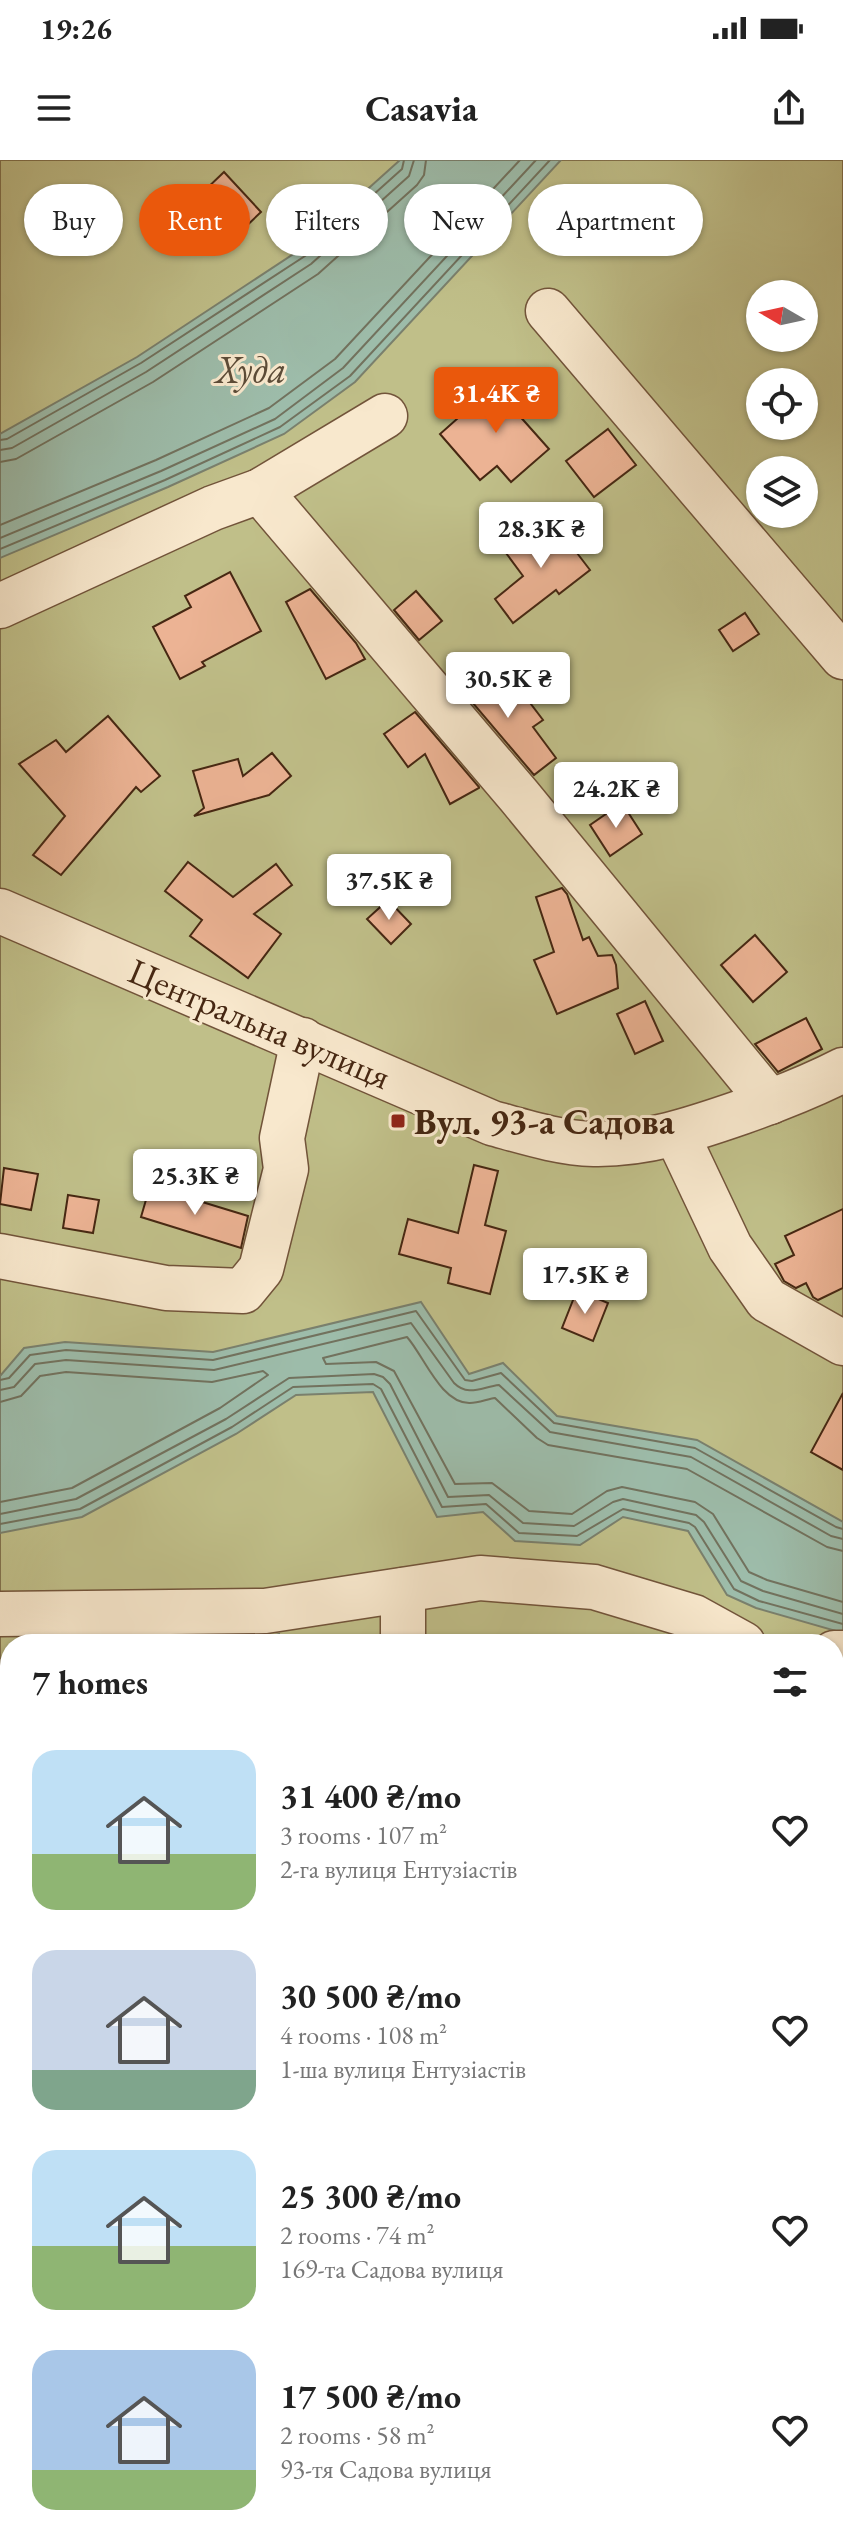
<!DOCTYPE html>
<html lang="en">
<head>
<meta charset="utf-8">
<style>
	:root { --surface:#fff; --page:#f2f2f2; --text:#222; --muted:#767676; --accent:#ea580c }
	body { margin:0; font-family:"EB Garamond",serif; background:var(--page); color:var(--text); height:100vh; display:flex; flex-direction:column; font-size:30px; white-space:nowrap }
	* { box-sizing:border-box; margin:0 }
	p { font-size:26px; color:var(--muted) }
	.icon { flex:none; width:44px; height:44px; fill:none; stroke:currentColor; stroke-width:2; stroke-linecap:round; stroke-linejoin:round }
	.map { position:relative; flex:1; overflow:hidden }
	.panel { position:absolute; left:0px; top:1474px; width:844px; height:914px; display:flex; flex-direction:column; background:var(--surface); border-radius:32px 32px 0 0; box-shadow:0 2px 6px #0004 }
	.panel>* { flex:none }
	.hud { position:absolute; left:24px; top:24px; width:796px; height:72px; display:flex; gap:16px }
	.needle { width:52px; rotate:279deg }
	.tools { position:absolute; left:746px; top:120px; display:grid; gap:16px }
	.tools a { display:grid; place-items:center; width:72px; height:72px; border-radius:50%; background:var(--surface); box-shadow:0 2px 6px #0004; font-size:40px }
	.price { position:absolute; translate:-50% -68px; padding:0 18px; border-radius:8px; background:#fff; color:#222; font-size:26px; line-height:52px; filter:drop-shadow(0 2px 4px #0008) }
	.price::after { content:''; position:absolute; left:50%; top:48px; width:24px; height:18px; margin-left:-12px; background:inherit; clip-path:polygon(0 0,100% 0,50% 100%) }
	.price.current { background:var(--accent); color:#fff }
	ul { padding:0; list-style:none }
	li { display:flex; align-items:center; gap:24px; height:200px; padding:0 32px }
	li span { display:grid; place-items:center; flex:none; width:224px; height:160px; border-radius:24px; color:#555 }
	li>.icon { margin-inline-start:auto }
	span .icon { width:96px; height:96px; fill:#fffc; stroke-width:1 }
	li b { font-size:34px }
	h2 { display:flex; justify-content:space-between; align-items:center; height:96px; padding:0 32px; font-size:34px }
	.pill { padding:0 28px; border-radius:36px; background:var(--surface); box-shadow:0 2px 6px #0004; font-size:28px; line-height:72px }
	.pill.current { background:var(--accent); color:#fff }
	.status { display:flex; justify-content:space-between; align-items:center; height:56px; padding:0 40px; background:var(--surface); direction:ltr }
	.status svg { height:22px; fill:currentColor }
	header { display:flex; justify-content:space-between; align-items:center; height:104px; padding:0 32px; background:var(--surface); font-size:36px; font-weight:700 }
	.map>svg:first-child { display:block }
	.green { fill:#c0bf89; stroke:#83734e; stroke-width:2; fill-rule:evenodd }
	.water { fill:#9dbcaa; stroke:#7a806d; stroke-width:2 }
	.lines { fill:none; stroke-linecap:round; stroke-linejoin:round }
	.shore { stroke:#72725e; stroke-width:2 }
	.building { fill:#ecb394; stroke:#462712; stroke-width:2 }
	.minor-casing { stroke:#72543a; stroke-width:47 }
	.minor { stroke:#f8e8cd; stroke-width:44 }
	.poi-dot { fill:#8f2418; stroke:#f8e8cd; stroke-width:3 }
	.labels { text-anchor:middle; stroke-width:6; stroke-linejoin:round; paint-order:stroke }
	.street-label { font-size:36px; fill:#462712; stroke:#f8e8cd }
	.poi-label { font-size:36px; font-weight:bold; fill:#462712; stroke:#f8e8cd; text-anchor:start }
	.water-label { font-size:38px; font-style:italic; fill:#5c4c38; stroke:#f8e8cd }
</style>
</head>
<body>
<div class="status"><b>19:26</b><svg viewBox="0 0 49 12"><path d="M0 12V9h3v3zM5 12V6h3v6zM10 12V3h3v9zM15 12V0h3v12zM26 1h20v11H26zM47 4h2v5h-2z"/></svg></div>
<header><svg class="icon" aria-label="menu" viewBox="0 0 24 24"><path d="M4 6h16M4 12h16M4 18h16"/></svg>Casavia<svg class="icon" aria-label="share" viewBox="0 0 24 24"><path d="M12 15V3M7 8l5-5 5 5M5 13v7h14v-7"/></svg></header>
<div class="map">
<svg width="843" height="2387" viewBox="0 0 843 2387">
	<rect width="100%" height="100%" fill="#f5dcb2"/>
	<filter id="stains"><feTurbulence type="fractalNoise" baseFrequency=".0025" numOctaves="4"/><feColorMatrix values="0 0 0 0 .2 0 0 0 0 .09 0 0 0 0 .02 0 0 0 .5 -.17"/></filter>
	<radialGradient id="worn" r=".72"><stop offset=".6" stop-color="#630" stop-opacity="0"/><stop offset="1" stop-color="#630" stop-opacity=".3"/></radialGradient>
	<path class="green" d="M 0,0 L 843,0 L 843,2387 L 0,2387 ZM 760,134 L 804,134 L 804,178 L 760,178 ZM 760,222 L 804,222 L 804,266 L 760,266 ZM 760,310 L 804,310 L 804,354 L 760,354 ZM 10,1484 L 834,1484 L 834,2378 L 10,2378 Z"/>
	<g class="water">
		<path d="M 400,0 L 561,0 L 355,222 L 284,274 L 168,327 L 0,398 L 0,274 L 137,197 L 301,89 Z"/>
		<path d="M 421,1142 L 469,1214 L 503,1203 L 557,1256 L 697,1280 L 843,1362 L 843,1473 L 756,1448 L 727,1435 L 688,1371 L 623,1357 L 580,1385 L 515,1381 L 483,1352 L 437,1357 L 373,1232 L 296,1235 L 236,1274 L 82,1357 L 0,1373 L 0,1216 L 24,1188 L 65,1182 L 213,1192 Z"/>
		<path d="M 279,1474 L 279,1484 L 202,1484 L 208,1480 L 250,1481 Z"/>
	</g>
	<g class="lines">
		<g class="shore">
			<path d="M 0,280 L 7,279 L 141,203 L 305,96 L 402,9 L 404,0"/>
			<path d="M 0,290 L 12,288 L 146,212 L 311,104 L 409,16 L 414,0"/>
			<path d="M 0,302 L 16,299 L 153,222 L 318,114 L 417,25 L 424,15 L 426,0"/>
			<path d="M 0,365 L 156,300 L 269,248 L 335,199 L 520,0"/>
			<path d="M 0,378 L 161,311 L 275,259 L 343,208 L 536,0"/>
			<path d="M 0,389 L 165,320 L 280,267 L 350,216 L 550,0"/>
			<path d="M 0,1220 L 9,1218 L 30,1195 L 66,1190 L 213,1200 L 416,1151 L 465,1220 L 472,1221 L 501,1213 L 554,1263 L 695,1288 L 836,1367 L 843,1369"/>
			<path d="M 0,1230 L 14,1227 L 35,1204 L 66,1200 L 214,1210 L 411,1163 L 454,1223 C 468,1237 482,1227 499,1225 L 550,1272 L 691,1297 L 831,1376 L 843,1379"/>
			<path d="M 0,1242 L 21,1236 L 40,1216 L 66,1212 L 212,1222 L 263,1211 L 268,1215 L 220,1248 L 72,1328 L 0,1342"/>
			<path d="M 0,1354 L 76,1339 L 226,1259 L 289,1218 L 374,1214 L 383,1217 L 390,1224 L 448,1337 L 489,1335 L 523,1363 L 574,1366 L 613,1342 L 623,1339 L 696,1355 L 704,1362 L 741,1421 L 763,1431 L 843,1454"/>
			<path d="M 0,1364 L 80,1349 L 232,1267 L 293,1227 L 373,1224 L 381,1229 L 442,1347 L 486,1344 L 519,1373 L 577,1376 L 623,1349 L 689,1363 L 695,1367 L 734,1429 L 759,1441 L 843,1464"/>
			<path d="M 843,1391 L 827,1387 L 687,1309 L 548,1285 L 537,1278 L 495,1238 C 487,1239 479,1243 470,1243 C 441,1244 424,1196 407,1177 L 323,1198 L 326,1204 L 376,1202 L 394,1211 L 455,1324 L 492,1323 L 529,1351 L 572,1354 L 607,1331 L 622,1327 L 695,1342 L 713,1354 L 749,1412 L 767,1420 L 843,1442"/>
		</g>
	</g>
	<g class="building">
		<path d="M 224,12 L 261,52 L 239,73 L 226,58 L 212,71 L 195,53 L 208,40 L 202,33 Z"/>
		<path d="M 513,221 L 531,241 L 517,253 L 549,289 L 511,322 L 497,306 L 480,320 L 440,274 L 494,226 L 499,232 Z"/>
		<path d="M 608,269 L 636,305 L 594,337 L 566,301 Z"/>
		<path d="M 551,359 L 590,410 L 559,434 L 556,430 L 513,463 L 495,439 L 523,416 L 506,393 Z"/>
		<path d="M 230,412 L 261,471 L 202,502 L 205,506 L 180,519 L 153,467 L 191,447 L 185,436 Z"/>
		<path d="M 310,429 L 356,483 L 365,499 L 326,519 L 286,442 Z"/>
		<path d="M 416,431 L 442,461 L 419,480 L 394,450 Z"/>
		<path d="M 745,453 L 759,474 L 733,491 L 719,470 Z"/>
		<path d="M 465,503 L 506,549 L 524,535 L 543,560 L 533,567 L 556,598 L 534,615 L 450,516 Z"/>
		<path d="M 415,552 L 479,627 L 479,628 L 450,644 L 425,594 L 408,607 L 384,574 Z"/>
		<path d="M 108,556 L 160,616 L 141,632 L 136,627 L 61,715 L 33,695 L 65,656 L 19,604 L 56,580 L 66,592 Z"/>
		<path d="M 272,593 L 291,616 L 269,635 L 194,656 L 204,648 L 193,611 L 238,599 L 243,616 Z"/>
		<path d="M 622,643 L 642,674 L 610,696 L 590,665 Z"/>
		<path d="M 188,702 L 233,737 L 276,704 L 292,725 L 254,754 L 281,774 L 248,818 L 190,776 L 202,760 L 165,731 Z"/>
		<path d="M 562,728 L 567,734 L 583,780 L 589,777 L 598,796 L 612,795 L 616,805 L 618,828 L 557,854 L 534,800 L 554,792 L 536,737 Z"/>
		<path d="M 388,740 L 411,764 L 391,784 L 367,759 Z"/>
		<path d="M 755,775 L 787,812 L 753,842 L 721,805 Z"/>
		<path d="M 645,841 L 663,881 L 635,894 L 617,854 Z"/>
		<path d="M 806,858 L 822,889 L 778,912 L 755,884 Z"/>
		<path d="M 474,1005 L 498,1011 L 485,1065 L 506,1071 L 490,1134 L 448,1123 L 451,1108 L 399,1094 L 408,1059 L 458,1073 Z"/>
		<path d="M 4,1008 L 38,1014 L 31,1050 L 0,1044 Z"/>
		<path d="M 150,1026 L 248,1056 L 241,1088 L 141,1057 Z"/>
		<path d="M 68,1035 L 99,1040 L 93,1073 L 63,1068 Z"/>
		<path d="M 843,1049 L 843,1128 L 818,1140 L 813,1137 L 806,1123 L 796,1128 L 784,1121 L 775,1104 L 794,1095 L 785,1076 Z"/>
		<path d="M 577,1130 L 608,1143 L 593,1181 L 562,1168 Z"/>
		<path d="M 843,1233 L 843,1310 L 811,1292 Z"/>
	</g>
	<g class="lines">
		<defs>
			<g id="minor">
				<path d="M 548,151 L 843,497"/>
				<path d="M 260,331 L 519,636 L 770,942"/>
				<path d="M 0,446 L 213,348 L 260,331 L 385,256"/>
				<path d="M 0,751 L 492,963 C 525,972 559,983 594,984 C 646,985 693,969 742,952 C 776,940 810,927 843,910"/>
				<path d="M 677,975 L 730,1087 L 767,1140 L 843,1183"/>
				<path d="M 0,1096 L 166,1128 L 243,1131 L 261,1109 L 286,1009 L 282,978 L 303,880"/>
				<path d="M 403,1430 L 403,1484"/>
				<path d="M 0,1454 L 265,1451 L 480,1418 L 594,1427 L 694,1457 L 743,1484"/>
				<path d="M 834,1493 L 843,1493"/>
				<path d="M 35,2378 L 35,2387"/>
				<path d="M 415,2378 L 415,2387"/>
				<path d="M 762,2378 L 762,2387"/>
			</g>
		</defs>
		<use href="#minor" class="minor-casing"/>
		<use href="#minor" class="minor"/>
	</g>
	<rect class="poi-dot" x="390" y="953" width="16" height="16" rx="4"/>
	<g class="labels">
		<g class="street-label">
			<text transform="translate(260 863) rotate(23)" y="13">Центральна вулиця</text>
		</g>
		<g class="poi-label">
			<text x="414" y="974">Вул. 93-а Садова</text>
		</g>
		<g class="water-label">
			<text x="251" y="222">Худа</text>
		</g>
	</g>
	<rect width="100%" height="100%" filter="url(#stains)"/>
	<rect width="100%" height="100%" fill="url(#worn)"/>
</svg>
<div class="tools">
<a><svg class="needle" viewBox="-14 -14 28 28"><path d="M0-13l5 13h-10z" fill="#e53935"/><path d="M0 13l5-13h-10z" fill="#767676"/></svg></a>
<a><svg class="icon" aria-label="locate" viewBox="0 0 24 24"><circle cx="12" cy="12" r="6"/><path d="M12 2v4M12 18v4M2 12h4M18 12h4"/></svg></a>
<a><svg class="icon" aria-label="layers" viewBox="0 0 24 24"><path d="M12 4l9 5-9 5-9-5zM3 14l9 5 9-5"/></svg></a>
</div>
<b class="price current" style="left:496px;top:275px">31.4K ₴</b>
<b class="price" style="left:541px;top:410px">28.3K ₴</b>
<b class="price" style="left:508px;top:560px">30.5K ₴</b>
<b class="price" style="left:616px;top:670px">24.2K ₴</b>
<b class="price" style="left:389px;top:762px">37.5K ₴</b>
<b class="price" style="left:195px;top:1057px">25.3K ₴</b>
<b class="price" style="left:585px;top:1156px">17.5K ₴</b>
<div class="hud">
<a class="pill">Buy</a>
<a class="pill current">Rent</a>
<a class="pill">Filters</a>
<a class="pill">New</a>
<a class="pill">Apartment</a>
</div>
<section class="panel">
<h2>7 homes<svg class="icon" aria-label="filters" viewBox="0 0 24 24"><path d="M4 7h16M4 17h16"/><circle cx="9" cy="7" r="2"/><circle cx="15" cy="17" r="2"/></svg></h2>
<ul>
<li><span style="background:linear-gradient(#bfe0f5 65%,#8fb573 0)"><svg class="icon" aria-label="home" viewBox="0 0 24 24"><path d="M3 11l9-7 9 7M6 9v11h12V9"/></svg></span><div><b>31 400 ₴/mo</b><p>3 rooms · 107 m²</p><p>2-га вулиця Ентузіастів</p></div><svg class="icon" aria-label="heart" viewBox="0 0 24 24"><path d="M12 20l-8-8c-3-5 5-10 8-4 3-6 11-1 8 4z"/></svg></li>
<li><span style="background:linear-gradient(#c9d6e8 75%,#7fa58c 0)"><svg class="icon" aria-label="home" viewBox="0 0 24 24"><path d="M3 11l9-7 9 7M6 9v11h12V9"/></svg></span><div><b>30 500 ₴/mo</b><p>4 rooms · 108 m²</p><p>1-ша вулиця Ентузіастів</p></div><svg class="icon" aria-label="heart" viewBox="0 0 24 24"><path d="M12 20l-8-8c-3-5 5-10 8-4 3-6 11-1 8 4z"/></svg></li>
<li><span style="background:linear-gradient(#bfe0f5 60%,#8fb573 0)"><svg class="icon" aria-label="home" viewBox="0 0 24 24"><path d="M3 11l9-7 9 7M6 9v11h12V9"/></svg></span><div><b>25 300 ₴/mo</b><p>2 rooms · 74 m²</p><p>169-та Садова вулиця</p></div><svg class="icon" aria-label="heart" viewBox="0 0 24 24"><path d="M12 20l-8-8c-3-5 5-10 8-4 3-6 11-1 8 4z"/></svg></li>
<li><span style="background:linear-gradient(#a9c7e8 75%,#8fb573 0)"><svg class="icon" aria-label="home" viewBox="0 0 24 24"><path d="M3 11l9-7 9 7M6 9v11h12V9"/></svg></span><div><b>17 500 ₴/mo</b><p>2 rooms · 58 m²</p><p>93-тя Садова вулиця</p></div><svg class="icon" aria-label="heart" viewBox="0 0 24 24"><path d="M12 20l-8-8c-3-5 5-10 8-4 3-6 11-1 8 4z"/></svg></li>
</ul>
</section>
</div>
</body>
</html>
